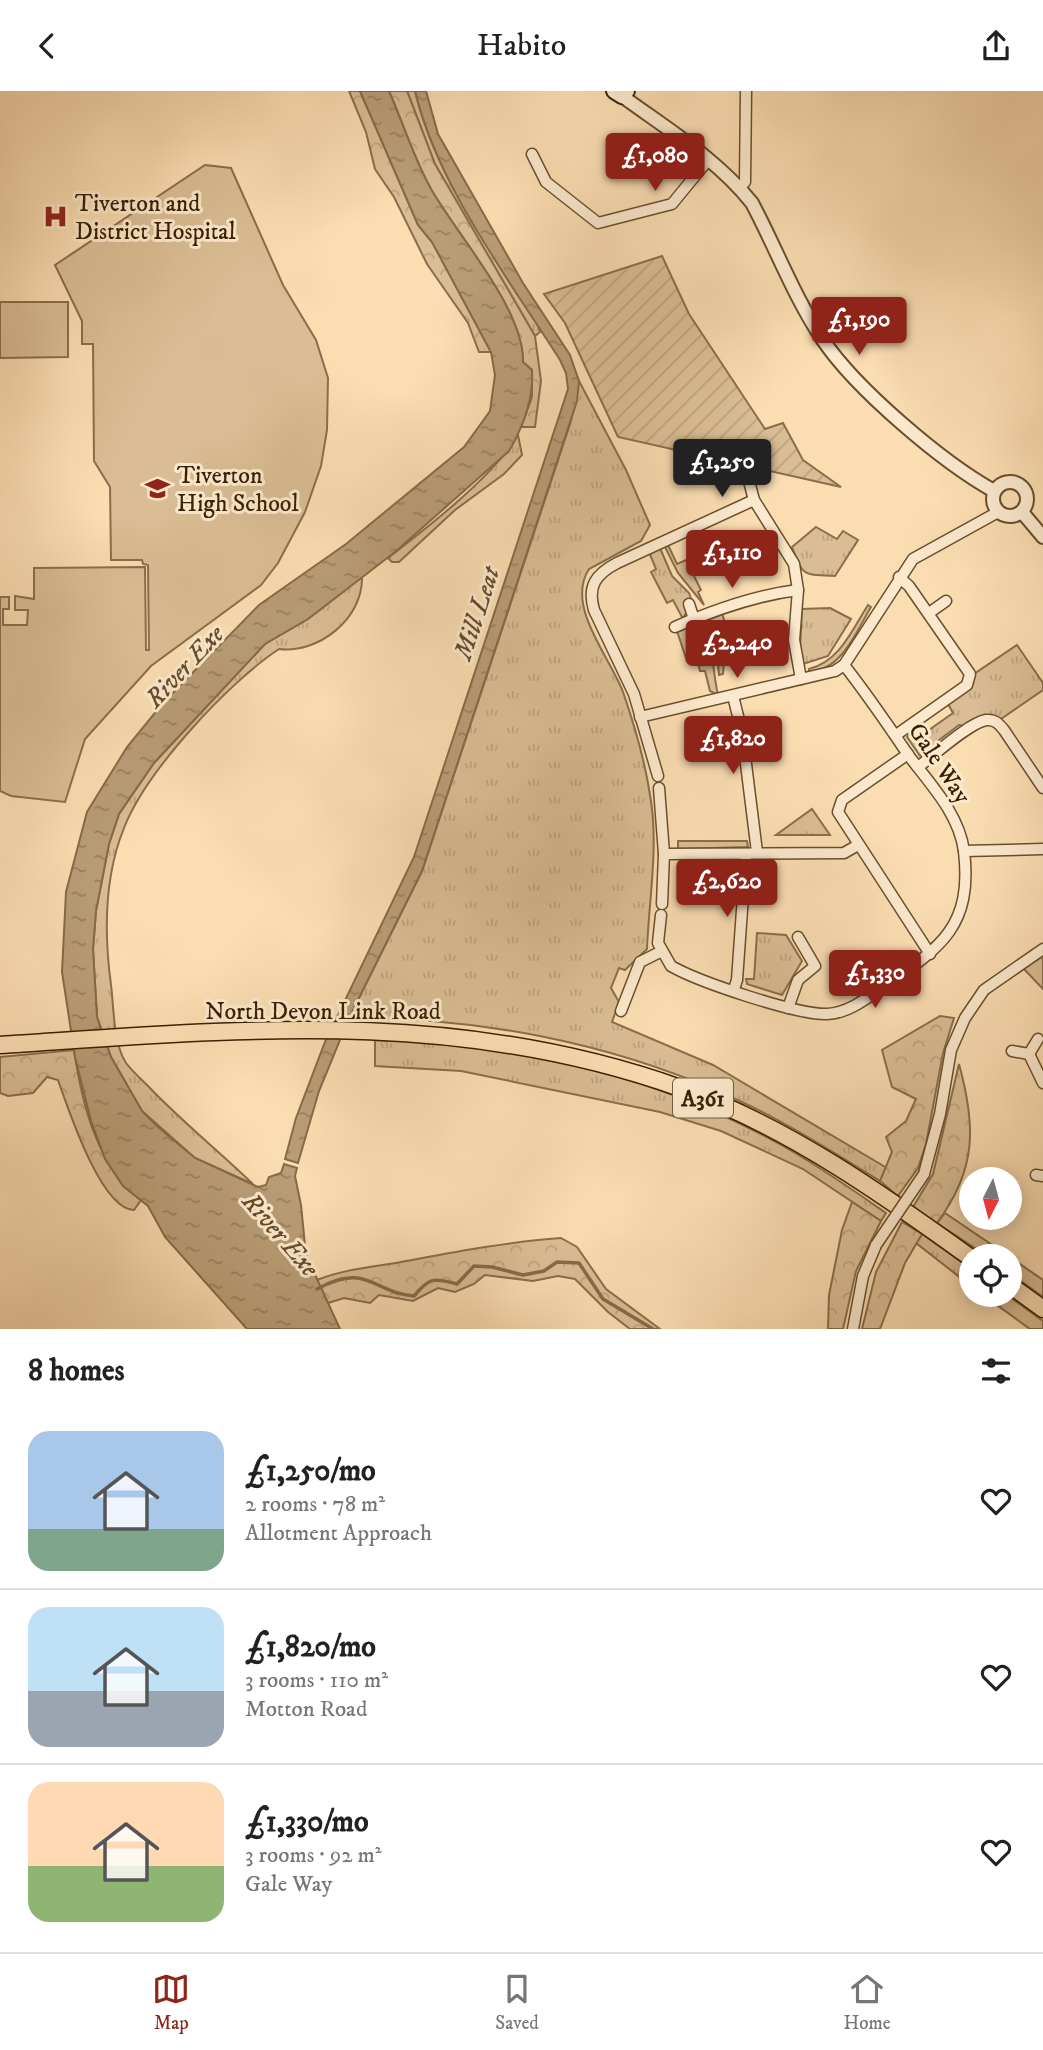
<!DOCTYPE html>
<html lang="en">
<head>
<meta charset="utf-8">
<style>
	:root { --surface:#fff; --page:#f2f2f2; --text:#222; --muted:#767676; --line:#e0e0e0; --accent:#8f2418 }
	body { margin:0; font-family:"IM FELL DW Pica",serif; background:var(--page); color:var(--text); height:100vh; display:flex; flex-direction:column; font-size:26px; white-space:nowrap }
	* { box-sizing:border-box; margin:0 }
	p { font-size:23px; color:var(--muted) }
	.icon { flex:none; width:38px; height:38px; fill:none; stroke:currentColor; stroke-width:2; stroke-linecap:round; stroke-linejoin:round }
	.map { position:relative; height:1238px; overflow:hidden }
	.drawer { display:flex; flex-direction:column; background:var(--surface); flex:1 }
	.drawer>* { flex:none }
	.needle { width:46px; rotate:186deg }
	.tools { position:absolute; left:959px; top:1076px; display:grid; gap:14px }
	.tools a { display:grid; place-items:center; width:63px; height:63px; border-radius:50%; background:var(--surface); box-shadow:0 4px 18px #0003; font-size:35px }
	.price { position:absolute; translate:-50% -60px; padding:0 16px; border-radius:7px; background:var(--accent); color:#fff; font-size:23px; line-height:46px; filter:drop-shadow(0 2px 4px #0008) }
	.price::after { content:''; position:absolute; left:50%; top:42px; width:21px; height:16px; margin-left:-10px; background:inherit; clip-path:polygon(0 0,100% 0,50% 100%) }
	.price.active { background:#222; color:#fff }
	ul { padding:0; list-style:none }
	li { display:flex; align-items:center; gap:21px; height:175px; padding:0 28px }
	li+li { border-top:2px solid var(--line) }
	li span { display:grid; place-items:center; flex:none; width:196px; height:140px; border-radius:21px; color:#555 }
	li>.icon { margin-inline-start:auto }
	span .icon { width:84px; height:84px; fill:#fffc; stroke-width:1 }
	li b { font-size:30px }
	h2 { display:flex; justify-content:space-between; align-items:center; height:84px; padding:0 28px; font-size:30px }
	header { display:flex; justify-content:space-between; align-items:center; height:91px; padding:0 28px; background:var(--surface); font-size:32px; font-weight:600 }
	.dock { display:flex; justify-content:space-around; align-items:center; height:98px; border-top:2px solid var(--line); background:var(--surface); font-size:19px; color:var(--muted) }
	.dock a { display:grid; justify-items:center; gap:4px }
	.dock .active { color:var(--accent) }
	.map>svg:first-child { display:block }
	.grass { fill:url(#grass-tufts); stroke:#8a6e4b; stroke-width:2 }
	.forest { fill:url(#forest-crowns); stroke:#8a6e4b; stroke-width:2 }
	.park { fill:#dabd94; stroke:#8a6e4b; stroke-width:2 }
	.garden { fill:url(#garden-furrows); stroke:#8a6e4b; stroke-width:2 }
	.water { fill:url(#water-ripples); stroke:#866b48; stroke-width:2 }
	.lines { fill:none; stroke-linecap:round; stroke-linejoin:round }
	.stream { stroke:#866b48; stroke-width:3.5 }
	.minor-casing { stroke:#6a4f2e; stroke-width:13 }
	.tertiary-casing { stroke:#6a4f2e; stroke-width:16 }
	.secondary-casing { stroke:#392002; stroke-width:18 }
	.trunk-casing { stroke:#392002; stroke-width:19 }
	.minor { stroke:#fce9cd; stroke-width:10 }
	.tertiary { stroke:#fce9cd; stroke-width:12 }
	.secondary { stroke:#fce9cd; stroke-width:14 }
	.trunk { stroke:#fbddb2; stroke-width:16 }
	.minor-bridge-casing { stroke:#6a4f2e; stroke-width:13; stroke-linecap:butt }
	.minor-bridge { stroke:#fce9cd; stroke-width:10 }
	.labels { text-anchor:middle; stroke-width:6; stroke-linejoin:round; paint-order:stroke }
	.shield { fill:#fce9cd; stroke:#745c3f; stroke-width:2 }
	.shield-label { font-size:23px; font-weight:bold; fill:#392002 }
	.poi-label { font-size:24px; fill:#392002; stroke:#fce9cd; text-anchor:start }
	.street-label { font-size:24px; fill:#392002; stroke:#fce9cd }
	.water-label { font-size:26px; font-style:italic; fill:#664c2b; stroke:#fce9cd }
</style>
</head>
<body>
<header><svg class="icon" aria-label="back" viewBox="0 0 24 24"><path d="M15 5l-7 7 7 7"/></svg>Habito<svg class="icon" aria-label="share" viewBox="0 0 24 24"><path d="M12 15V3M7 8l5-5 5 5M5 13v7h14v-7"/></svg></header>
<div class="map">
<svg width="1043" height="1238" viewBox="0 0 1043 1238">
	<defs>
		<pattern id="grass-tufts" width="24" height="20" patternUnits="userSpaceOnUse" patternTransform="scale(1.75)"><rect width="24" height="20" fill="#dabd94"/><path d="M3 7l-1-3M5 7V3M7 7l1-3M15 17l-1-3M17 17v-4M19 17l1-3" fill="none" stroke="#bca27e"/></pattern>
		<pattern id="forest-crowns" width="20" height="18" patternUnits="userSpaceOnUse" patternTransform="scale(1.75)"><rect width="20" height="18" fill="#dabd94"/><path d="M2 6a3 3 0 1 1 6 0M12 15a3 3 0 1 1 6 0" fill="none" stroke="#bca27e"/></pattern>
		<pattern id="garden-furrows" width="10" height="10" patternUnits="userSpaceOnUse" patternTransform="scale(1.75)"><rect width="10" height="10" fill="#dabd94"/><path d="M-1 1l2-2M0 10L10 0M9 11l2-2" fill="none" stroke="#bca27e"/></pattern>
		<pattern id="water-ripples" width="26" height="14" patternUnits="userSpaceOnUse" patternTransform="scale(1.75)"><rect width="26" height="14" fill="#b99d76"/><path d="M2 4q2-2 4 0t4 0M15 11q2-2 4 0t4 0" fill="none" stroke="#97805f"/></pattern>
	</defs>
	<rect width="100%" height="100%" fill="#fbddb2"/>
	<filter id="stains"><feTurbulence type="fractalNoise" baseFrequency=".00286" numOctaves="4"/><feColorMatrix values="0 0 0 0 .2 0 0 0 0 .09 0 0 0 0 .02 0 0 0 .5 -.17"/></filter>
	<radialGradient id="worn" r=".72"><stop offset=".6" stop-color="#630" stop-opacity="0"/><stop offset="1" stop-color="#630" stop-opacity=".3"/></radialGradient>
	<g class="grass">
		<path d="M 407,0 L 415,0 C 435,84 490,160 537,232 L 540,241 L 535,245 L 435,73 Z"/>
		<path d="M 579,290 L 626,379 L 650,434 L 641,450 L 589,478 C 565,515 610,566 623,601 C 634,633 645,670 650,704 C 659,753 649,808 647,858 L 625,879 L 619,877 L 611,897 L 619,911 L 612,931 L 713,974 L 887,1077 L 880,1090 C 829,1059 778,1026 722,1002 C 607,951 475,926 349,927 L 422,780 L 571,330 Z"/>
		<path d="M 518,344 L 522,364 L 504,383 L 455,419 L 399,471 L 392,471 L 388,467 C 428,436 493,386 518,344 Z"/>
		<path d="M 816,436 L 837,448 L 843,440 L 858,449 L 835,485 C 802,483 804,487 792,456 Z"/>
		<path d="M 668,454 L 677,473 L 686,469 L 701,499 L 698,501 L 704,514 L 678,482 L 665,456 Z"/>
		<path d="M 660,457 L 672,485 L 689,502 L 692,510 L 683,528 L 673,509 L 667,512 L 651,481 L 656,478 L 649,461 Z"/>
		<path d="M 362,486 C 363,528 318,563 279,558 C 229,591 146,680 124,737 C 104,786 104,842 111,894 C 114,917 113,952 126,972 C 132,980 141,988 148,995 C 181,1030 219,1060 253,1093 L 195,1067 L 142,1020 L 111,966 L 97,926 L 93,858 L 96,820 L 109,753 L 119,723 L 154,672 L 265,553 L 308,528 Z"/>
		<path d="M 868,514 L 871,516 C 856,541 842,579 809,581 L 809,578 C 840,570 852,539 868,514 Z"/>
		<path d="M 830,517 L 851,528 L 828,565 L 803,573 L 800,559 L 802,518 Z"/>
		<path d="M 722,522 L 727,539 L 723,583 L 719,584 L 715,541 L 708,526 Z"/>
		<path d="M 704,527 C 713,551 712,578 718,604 L 710,600 L 705,580 L 700,580 L 697,567 L 687,570 L 677,540 Z"/>
		<path d="M 1017,554 L 1043,592 L 1043,599 L 1001,628 L 986,624 L 966,635 L 959,634 L 935,652 L 933,658 L 920,665 L 907,646 L 911,641 L 916,648 L 953,622 L 948,613 L 970,597 L 974,583 Z"/>
		<path d="M 812,718 L 830,744 L 776,744 Z"/>
		<path d="M 678,750 L 747,750 L 748,756 L 678,758 Z"/>
		<path d="M 757,842 L 786,844 L 802,870 L 782,904 L 747,893 L 746,888 L 754,888 Z"/>
		<path d="M 1043,862 L 1043,898 L 1022,876 Z"/>
		<path d="M 375,949 C 518,952 658,985 783,1055 C 819,1075 853,1099 886,1122 L 881,1130 L 803,1078 L 721,1040 L 660,1021 L 461,980 L 375,975 Z"/>
		<path d="M 945,1122 L 1010,1166 L 987,1165 L 937,1132 Z"/>
		<path d="M 922,1143 L 971,1178 L 971,1195 L 916,1152 Z"/>
		<path d="M 1010,1166 L 1043,1189 L 1043,1206 L 1010,1182 Z"/>
		<path d="M 983,1204 L 1007,1204 L 1043,1230 L 1043,1238 L 1030,1238 Z"/>
	</g>
	<g class="forest">
		<path d="M 349,0 L 360,0 L 418,134 L 432,151 L 491,261 L 479,261 L 468,232 L 427,173 L 394,106 L 375,78 L 366,41 Z"/>
		<path d="M 389,0 L 407,0 L 435,73 L 535,245 L 541,290 L 535,336 L 521,336 L 532,306 L 532,279 L 523,271 C 524,218 457,144 431,98 C 414,68 403,32 389,0 Z"/>
		<path d="M 940,925 L 954,927 L 943,962 L 926,1053 L 918,1077 L 898,1105 L 880,1090 L 892,1061 L 886,1046 L 906,1030 L 916,1008 L 892,996 L 882,959 Z"/>
		<path d="M 74,959 C 82,1013 97,1075 141,1109 L 134,1119 C 101,1119 68,1017 58,989 L 47,986 L 33,1002 L 8,1005 L 0,1002 L 0,966 Z"/>
		<path d="M 959,973 C 976,1035 977,1078 937,1132 L 913,1116 L 933,1083 Z"/>
		<path d="M 852,1111 L 881,1130 L 856,1180 L 843,1238 L 828,1238 L 829,1204 L 842,1139 Z"/>
		<path d="M 902,1131 L 922,1143 L 905,1172 L 880,1238 L 862,1238 L 876,1181 Z"/>
		<path d="M 561,1147 L 577,1156 L 606,1198 L 660,1238 L 630,1238 L 608,1221 L 575,1188 L 558,1185 L 533,1190 L 485,1184 L 474,1193 L 455,1201 L 438,1197 L 413,1210 L 379,1204 L 370,1212 L 344,1207 L 328,1212 L 317,1189 C 345,1178 372,1176 401,1171 C 455,1161 506,1151 561,1147 Z"/>
	</g>
	<g class="park">
		<path d="M 205,74 L 231,77 L 283,194 L 316,249 L 328,287 L 327,339 L 321,375 L 305,421 L 278,472 L 261,494 L 151,575 L 85,648 L 65,711 L 11,705 L 0,700 L 0,506 L 9,506 L 9,518 L 3,518 L 3,534 L 27,534 L 28,519 L 15,519 L 15,505 L 34,508 L 34,477 L 145,476 L 146,559 L 149,559 L 148,474 L 143,473 L 142,469 L 111,469 L 110,396 L 94,370 L 93,253 L 82,253 L 82,230 L 55,174 Z"/>
		<path d="M 0,211 L 68,211 L 68,266 L 0,267 Z"/>
	</g>
	<path class="garden" d="M 662,165 L 689,223 L 765,338 L 783,332 L 803,369 L 841,396 L 618,346 L 565,232 L 544,203 Z"/>
	<g class="water">
		<path d="M 360,0 L 389,0 C 403,32 414,68 431,98 C 457,144 524,218 523,271 L 532,279 C 534,308 523,336 509,360 L 395,461 L 308,528 L 265,553 L 154,672 L 119,723 L 109,753 L 96,820 L 93,858 L 97,926 L 111,966 L 142,1020 L 158,1036 L 195,1067 L 258,1096 L 266,1094 L 269,1086 L 281,1082 L 284,1073 L 297,1077 L 295,1085 L 301,1114 L 306,1164 L 340,1238 L 247,1238 L 165,1146 L 148,1115 L 123,1095 L 105,1068 L 91,1030 L 75,966 L 62,881 L 66,801 L 87,721 L 127,656 L 163,612 L 259,514 L 346,453 L 464,356 L 490,320 L 495,284 L 491,261 L 432,151 L 418,134 Z"/>
		<path d="M 415,0 L 426,0 L 438,43 L 523,192 L 570,264 L 579,290 L 577,310 L 422,780 L 349,927 L 319,1000 L 298,1072 L 285,1068 L 296,1027 L 325,951 L 414,766 L 568,298 L 566,282 L 560,269 C 508,187 438,95 415,0 Z"/>
	</g>
	<g class="lines">
		<path class="stream" d="M 317,1198 C 368,1171 371,1201 414,1205 C 430,1186 433,1187 457,1193 L 474,1175 L 492,1176 L 523,1184 L 544,1180 L 557,1171 L 579,1172 L 603,1208 L 653,1238"/>
		<defs>
			<g id="minor">
				<path d="M 532,63 L 546,91 L 598,132 L 672,113 L 708,69"/>
				<path d="M 739,97 L 745,91 L 746,0"/>
				<path d="M 746,379 L 754,409 L 794,473 L 798,499 L 794,549 L 801,588"/>
				<path d="M 689,513 L 694,528"/>
				<path d="M 929,522 L 946,510"/>
				<path d="M 675,536 C 714,519 757,504 798,499"/>
				<path d="M 733,605 L 742,641 L 757,761"/>
				<path d="M 640,626 L 835,580 L 844,574"/>
				<path d="M 896,644 L 967,594 L 970,583 L 909,495 L 899,486"/>
				<path d="M 908,663 L 842,709 L 838,721 L 930,863"/>
				<path d="M 918,676 C 933,665 969,632 986,629 C 995,628 999,633 1004,639 L 1043,697"/>
				<path d="M 658,685 L 634,603 L 594,519 C 587,495 596,483 617,472 L 754,409"/>
				<path d="M 659,697 L 664,763 L 662,813"/>
				<path d="M 964,760 L 1043,758"/>
				<path d="M 664,763 L 844,762 L 858,754"/>
				<path d="M 661,824 L 658,852 L 671,875 C 699,891 797,924 827,923 C 849,922 867,907 884,895 C 940,857 973,836 964,760 C 959,723 931,694 909,665 C 888,634 867,603 844,574 L 913,468 L 998,421"/>
				<path d="M 734,898 L 737,889 L 746,763"/>
				<path d="M 788,917 L 798,889 L 815,875 L 798,846"/>
				<path d="M 621,920 L 640,871 L 660,861"/>
				<path d="M 1012,960 L 1029,963 L 1043,992"/>
				<path d="M 1029,963 L 1038,948"/>
				<path d="M 924,1083 L 940,1023 L 951,959 L 965,927 L 984,899 L 1043,858"/>
				<path d="M 1036,1084 L 1043,1085"/>
				<path d="M 853,1238 L 863,1185 L 876,1154"/>
			</g>
			<g id="tertiary">
				<path d="M 622,5 C 667,38 717,68 752,112 C 776,157 794,206 823,249 C 856,298 942,371 994,400"/>
				<circle cx="1010" cy="408" r="17"/>
				<path d="M 1022,421 L 1043,446"/>
			</g>
			<path id="secondary" d="M 614,0 L 622,5 L 627,0"/>
			<g id="trunk">
				<path d="M 0,954 C 235,939 453,916 680,997 C 786,1035 881,1102 971,1167"/>
				<path d="M 1010,1194 L 1043,1218"/>
			</g>
		</defs>
		<use href="#minor" class="minor-casing"/>
		<use href="#tertiary" class="tertiary-casing"/>
		<use href="#secondary" class="secondary-casing"/>
		<use href="#trunk" class="trunk-casing"/>
		<use href="#minor" class="minor"/>
		<use href="#tertiary" class="tertiary"/>
		<use href="#secondary" class="secondary"/>
		<use href="#trunk" class="trunk"/>
		<defs>
			<path id="minor-bridge" d="M 876,1154 L 924,1083"/>
		</defs>
		<use href="#minor-bridge" class="minor-bridge-casing"/>
		<use href="#minor-bridge" class="minor-bridge"/>
	</g>
	<defs>
		<symbol id="hospital-bare" viewBox="-9 -9 18 18"><path d="M-5-5h3v3.5h4V-5h3V5h-3V1.5h-4V5h-3Z" fill="#8f2418" stroke="#fce9cd" stroke-width="2.5" paint-order="stroke"/></symbol>
		<symbol id="school-bare" viewBox="-9 -9 18 18"><path d="M0-5L7-2L0 1L-7-2ZM-4 1L0 2.5L4 1V4Q0 6-4 4Z" fill="#8f2418" stroke="#fce9cd" stroke-width="2.5" paint-order="stroke"/></symbol>
	</defs>
	<g fill-rule="evenodd">
		<use href="#hospital-bare" x="38" y="108" width="35" height="35"/>
		<use href="#school-bare" x="140" y="380" width="35" height="35"/>
	</g>
	<g class="labels">
		<rect class="shield" x="673" y="987.5" width="60" height="39" rx="5"/>
		<g class="shield-label">
			<text x="703" y="1015">A361</text>
		</g>
		<g class="poi-label">
			<text x="75" y="120">Tiverton and<tspan x="75" dy="28">District Hospital</tspan></text>
			<text x="177" y="392">Tiverton<tspan x="177" dy="28">High School</tspan></text>
		</g>
		<g class="street-label">
			<text transform="translate(940 672) rotate(56)" y="8">Gale Way</text>
			<text x="323" y="928">North Devon Link Road</text>
		</g>
		<g class="water-label">
			<text transform="translate(476 522) rotate(-72)" y="9">Mill Leat</text>
			<text transform="translate(184 575) rotate(-47)" y="9">River Exe</text>
			<text transform="translate(281 1143) rotate(49)" y="9">River Exe</text>
		</g>
	</g>
	<rect width="100%" height="100%" filter="url(#stains)"/>
	<rect width="100%" height="100%" fill="url(#worn)"/>
</svg>
<div class="tools">
<a><svg class="needle" viewBox="-14 -14 28 28"><path d="M0-13l5 13h-10z" fill="#e53935"/><path d="M0 13l5-13h-10z" fill="#767676"/></svg></a>
<a><svg class="icon" aria-label="locate" viewBox="0 0 24 24"><circle cx="12" cy="12" r="6"/><path d="M12 2v4M12 18v4M2 12h4M18 12h4"/></svg></a>
</div>
<b class="price" style="left:655px;top:102px">£1,080</b>
<b class="price" style="left:859px;top:266px">£1,190</b>
<b class="price active" style="left:722px;top:408px">£1,250</b>
<b class="price" style="left:732px;top:499px">£1,110</b>
<b class="price" style="left:737px;top:589px">£2,240</b>
<b class="price" style="left:733px;top:685px">£1,820</b>
<b class="price" style="left:727px;top:828px">£2,620</b>
<b class="price" style="left:875px;top:919px">£1,330</b>
</div>
<section class="drawer">
<h2>8 homes<svg class="icon" aria-label="filters" viewBox="0 0 24 24"><path d="M4 7h16M4 17h16"/><circle cx="9" cy="7" r="2"/><circle cx="15" cy="17" r="2"/></svg></h2>
<ul>
<li><span style="background:linear-gradient(#a9c7e8 70%,#7fa58c 0)"><svg class="icon" aria-label="home" viewBox="0 0 24 24"><path d="M3 11l9-7 9 7M6 9v11h12V9"/></svg></span><div><b>£1,250/mo</b><p>2 rooms · 78 m²</p><p>Allotment Approach</p></div><svg class="icon" aria-label="heart" viewBox="0 0 24 24"><path d="M12 20l-8-8c-3-5 5-10 8-4 3-6 11-1 8 4z"/></svg></li>
<li><span style="background:linear-gradient(#bfe0f5 60%,#9aa5b1 0)"><svg class="icon" aria-label="home" viewBox="0 0 24 24"><path d="M3 11l9-7 9 7M6 9v11h12V9"/></svg></span><div><b>£1,820/mo</b><p>3 rooms · 110 m²</p><p>Motton Road</p></div><svg class="icon" aria-label="heart" viewBox="0 0 24 24"><path d="M12 20l-8-8c-3-5 5-10 8-4 3-6 11-1 8 4z"/></svg></li>
<li><span style="background:linear-gradient(#ffd9b3 60%,#8fb573 0)"><svg class="icon" aria-label="home" viewBox="0 0 24 24"><path d="M3 11l9-7 9 7M6 9v11h12V9"/></svg></span><div><b>£1,330/mo</b><p>3 rooms · 92 m²</p><p>Gale Way</p></div><svg class="icon" aria-label="heart" viewBox="0 0 24 24"><path d="M12 20l-8-8c-3-5 5-10 8-4 3-6 11-1 8 4z"/></svg></li>
</ul>
</section>
<nav class="dock">
<a class="active"><svg class="icon" aria-label="map" viewBox="0 0 24 24"><path d="M3 6l6-2 6 2 6-2v14l-6 2-6-2-6 2zM9 4v14M15 6v14"/></svg>Map</a>
<a><svg class="icon" aria-label="saved" viewBox="0 0 24 24"><path d="M7 4h10v16l-5-4-5 4z"/></svg>Saved</a>
<a><svg class="icon" aria-label="home" viewBox="0 0 24 24"><path d="M3 11l9-7 9 7M6 9v11h12V9"/></svg>Home</a>
</nav>
</body>
</html>
